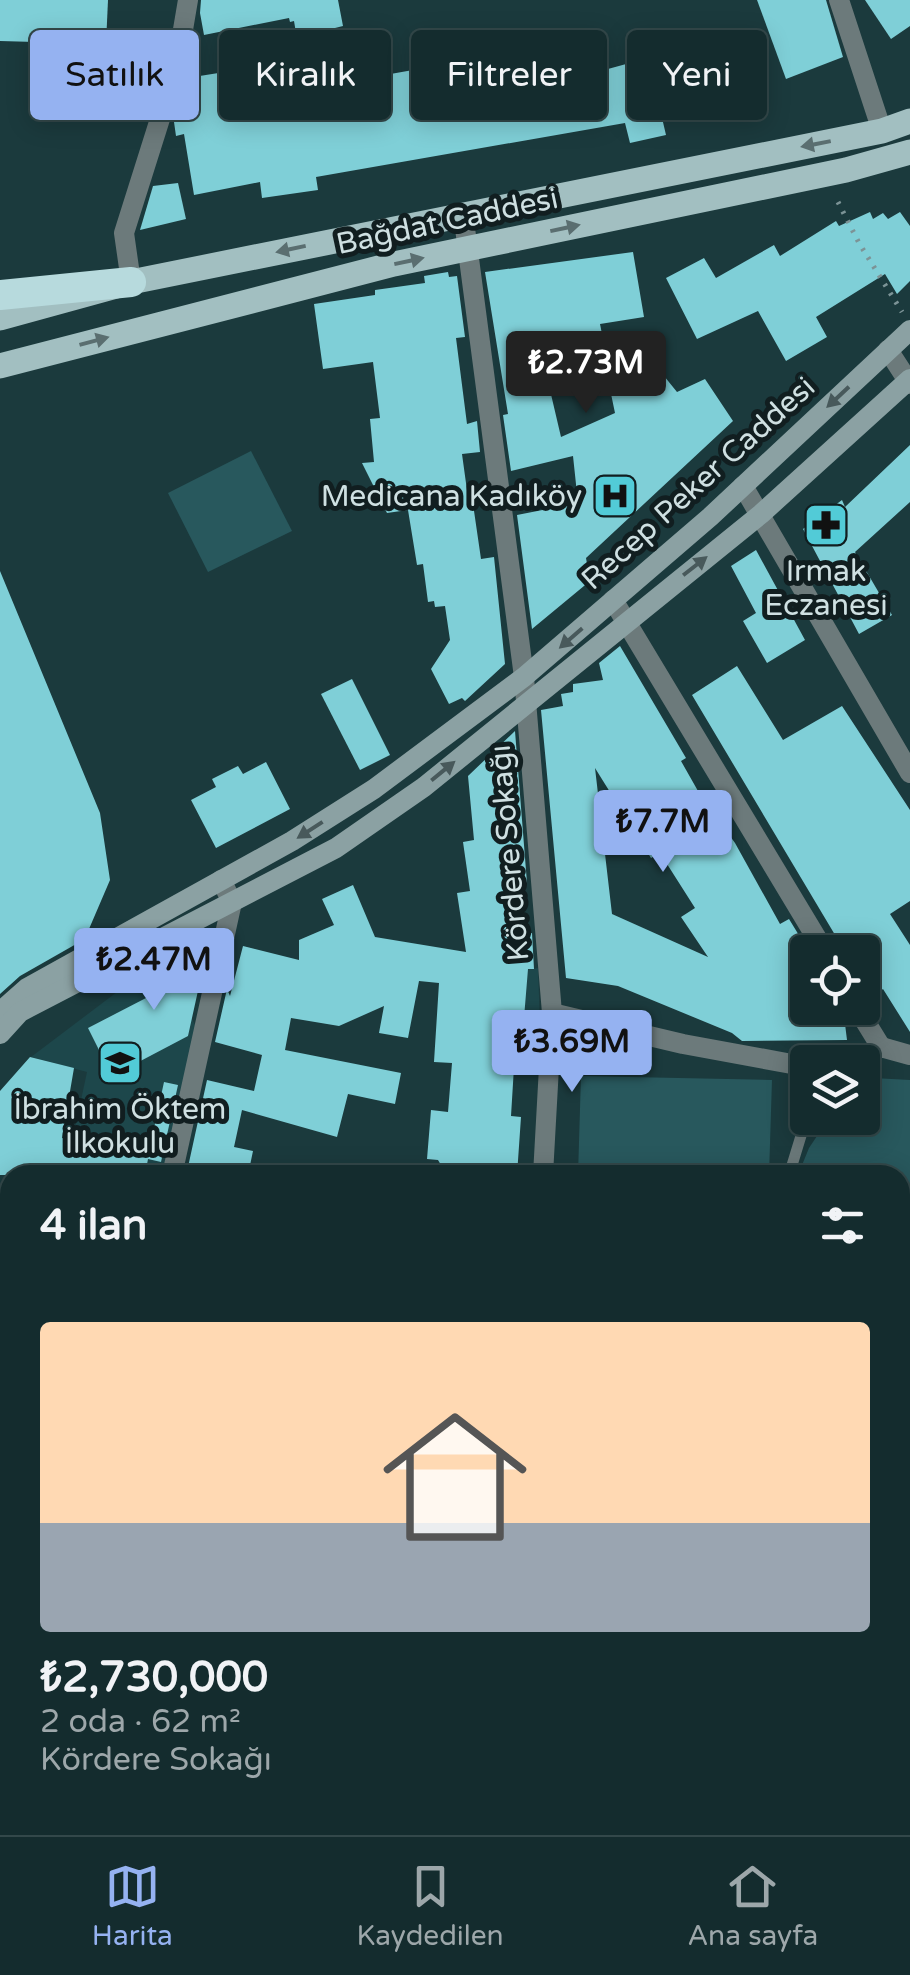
<!DOCTYPE html>
<html lang="tr">
<head>
<meta charset="utf-8">
<style>
	:root { --surface:#142c2e; --page:#21383a; --text:#f1f3f6; --muted:#9da7aa; --line:#33484a; --accent:#95b2f1 }
	body { margin:0; font-family:"Varela Round",sans-serif; background:var(--page); color:var(--text); height:100vh; display:flex; flex-direction:column; font-size:38px; white-space:nowrap }
	* { box-sizing:border-box; margin:0 }
	p { font-size:32px; color:var(--muted) }
	.icon { flex:none; width:55px; height:55px; fill:none; stroke:currentColor; stroke-width:2; stroke-linecap:round; stroke-linejoin:round }
	.map { position:relative; flex:1; overflow:hidden }
	.details { position:absolute; left:0px; top:1165px; width:910px; height:670px; display:flex; flex-direction:column; background:var(--surface); border-radius:30px 30px 0 0; box-shadow:0 5px 25px #0003,0 0 0 2px var(--line) }
	.details>* { flex:none }
	.hud { position:absolute; left:30px; top:30px; width:850px; height:90px; display:flex; gap:20px }
	.controls { position:absolute; left:790px; top:935px; display:grid; gap:20px }
	.controls a { display:grid; place-items:center; width:90px; height:90px; border-radius:10px; background:var(--surface); box-shadow:0 5px 25px #0003,0 0 0 2px var(--line); font-size:50px }
	.price { position:absolute; translate:-50% -85px; padding:0 22px; border-radius:10px; background:var(--accent); color:#111; font-size:32px; line-height:65px; filter:drop-shadow(0 2px 5px #0008) }
	.price::after { content:''; position:absolute; left:50%; top:60px; width:30px; height:22px; margin-left:-15px; background:inherit; clip-path:polygon(0 0,100% 0,50% 100%) }
	.price.on { background:#222; color:#fff }
	ul { padding:0; list-style:none }
	li { display:grid; align-content:center; gap:20px; height:530px; padding:0 40px }
	li+li { border-top:2px solid var(--line) }
	li span { display:grid; place-items:center; height:310px; border-radius:10px; color:#555 }
	li>.icon { margin-inline-start:auto }
	span .icon { width:180px; height:180px; fill:#fffc; stroke-width:1 }
	li b { font-size:42px }
	h2 { display:flex; justify-content:space-between; align-items:center; height:120px; padding:0 40px; font-size:42px }
	.chip { padding:0 35px; border-radius:10px; background:var(--surface); box-shadow:0 5px 25px #0003,0 0 0 2px var(--line); font-size:35px; line-height:90px }
	.chip.on { background:var(--accent); color:#111 }
	.tabs { display:flex; justify-content:space-around; align-items:center; height:140px; border-top:2px solid var(--line); background:var(--surface); font-size:28px; color:var(--muted) }
	.tabs a { display:grid; justify-items:center; gap:5px }
	.tabs .on { color:var(--accent) }
	.map>svg:first-child { display:block }
	.built { fill:#1d474b }
	.park { fill:url(#park-dots) }
	.pitch { fill:#28585d }
	.water { fill:url(#water-waves) }
	.building { fill:#7fcfd7; fill-rule:evenodd }
	.lines { fill:none; stroke-linecap:round; stroke-linejoin:round }
	.path { stroke:#7c9396; stroke-width:5; stroke-dasharray:2.5 8; stroke-linecap:butt }
	.lane { stroke:#6c7a7b; stroke-width:11 }
	.street { stroke:#6c7a7b; stroke-width:20 }
	.secondary { stroke:#8ba1a3; stroke-width:20 }
	.primary { stroke:#a2bfc1; stroke-width:25 }
	.highway { stroke:#b7dadd; stroke-width:30 }
	.oneway { fill:#5a6e70 }
	.oneway2 { fill:#48595b }
	.labels { text-anchor:middle; stroke-width:10; stroke-linejoin:round; paint-order:stroke }
	.street-label { font-size:30px; fill:#cfe0e2; stroke:#111e20 }
	.poi-label { font-size:30px; fill:#cfe0e2; stroke:#111e20 }
</style>
</head>
<body>
<div class="map">
<svg width="910" height="1835" viewBox="0 0 910 1835">
	<defs>
		<pattern id="park-dots" width="8" height="8" patternUnits="userSpaceOnUse" patternTransform="scale(2.5)"><rect width="8" height="8" fill="#28585d"/><path d="M2 2h.1M6 6h.1" fill="none" stroke="#467074" stroke-width="1.8" stroke-linecap="round"/></pattern>
		<pattern id="water-waves" width="16" height="10" patternUnits="userSpaceOnUse" patternTransform="scale(2.5)"><rect width="16" height="10" fill="#1a727a"/><path d="M0 5q4-4 8 0t8 0" fill="none" stroke="#458c93"/></pattern>
	</defs>
	<rect width="100%" height="100%" fill="#1b3a3d"/>
	<g class="built">
		<path d="M 162,958 L 196,1027 L 162,1175 L 65,1175 L 87,1072 L 31,1057 Z"/>
		<path d="M 538,968 L 540,1023 L 522,1023 L 452,979 Z"/>
	</g>
	<path class="park" d="M 0,1651 L 10,1652 L 10,1825 L 900,1825 L 900,1777 L 910,1778 L 910,1835 L 0,1835 Z"/>
	<g class="pitch">
		<path d="M 251,451 L 292,531 L 208,572 L 168,493 Z"/>
		<path d="M 581,1076 L 772,1080 L 769,1175 L 578,1175 Z"/>
		<path d="M 873,1078 L 910,1080 L 910,1376 L 900,1375 L 900,1175 L 798,1175 L 809,1148 L 829,1118 L 862,1118 L 863,1086 Z"/>
	</g>
	<g class="water">
		<path d="M 0,1519 L 10,1520 L 10,1602 L 0,1600 Z"/>
		<path d="M 900,1636 L 910,1636 L 910,1739 L 900,1738 Z"/>
	</g>
	<g class="building">
		<path d="M 0,0 L 108,0 L 106,44 L 0,41 Z"/>
		<path d="M 201,0 L 338,0 L 343,26 L 303,36 L 302,32 L 296,33 L 294,21 L 290,22 L 289,18 L 204,35 L 200,13 Z"/>
		<path d="M 757,0 L 826,0 L 843,57 L 786,79 Z"/>
		<path d="M 865,0 L 910,0 L 910,26 L 891,39 Z"/>
		<path d="M 591,40 L 597,72 L 648,58 L 666,135 L 630,143 L 625,123 L 316,177 L 318,190 L 262,198 L 260,182 L 194,195 L 184,134 L 176,136 L 174,122 L 177,111 L 181,111 L 180,102 L 187,78 L 231,71 L 237,104 L 323,91 L 320,73 L 366,65 L 368,78 L 458,62 L 457,53 L 513,45 L 514,56 Z"/>
		<path d="M 178,183 L 186,219 L 140,230 L 153,186 Z"/>
		<path d="M 870,212 L 873,219 L 883,213 L 888,219 L 900,212 L 910,226 L 910,281 L 897,294 L 885,274 L 816,317 L 827,337 L 786,361 L 758,311 L 697,339 L 666,278 L 704,258 L 716,278 L 774,245 L 780,256 L 836,221 L 839,226 Z"/>
		<path d="M 633,252 L 644,317 L 600,324 L 603,339 L 546,348 L 550,372 L 546,373 L 561,437 L 615,413 L 610,389 L 660,371 L 677,392 L 705,379 L 733,421 L 586,558 L 590,581 L 532,629 L 517,515 L 578,503 L 573,456 L 511,471 L 503,415 L 508,414 L 485,272 Z"/>
		<path d="M 448,272 L 449,277 L 457,276 L 465,337 L 456,338 L 467,424 L 477,421 L 480,452 L 462,454 L 469,505 L 473,504 L 481,559 L 494,557 L 505,664 L 465,701 L 462,698 L 449,704 L 431,669 L 450,640 L 445,606 L 435,607 L 434,601 L 428,602 L 423,564 L 417,565 L 408,510 L 387,513 L 362,463 L 374,462 L 370,419 L 380,418 L 373,362 L 323,369 L 314,304 L 375,295 L 375,290 L 425,283 L 424,276 Z"/>
		<path d="M 910,445 L 910,502 L 855,552 L 892,615 L 859,634 L 803,529 L 842,500 L 845,507 Z"/>
		<path d="M 756,550 L 805,640 L 767,663 L 743,621 L 756,613 L 731,566 Z"/>
		<path d="M 0,571 L 100,813 L 110,880 L 89,929 L 92,935 L 20,976 L 0,994 Z"/>
		<path d="M 620,646 L 686,758 L 681,761 L 698,791 L 735,843 L 780,924 L 789,919 L 808,950 L 808,1008 L 843,1008 L 847,1040 L 742,1041 L 732,1033 L 618,986 L 566,978 L 541,710 L 563,706 L 561,694 L 573,692 L 573,684 L 603,680 L 599,663 ZM 595,768 L 651,858 L 660,853 L 695,908 L 681,917 L 708,957 L 612,914 Z"/>
		<path d="M 737,666 L 783,740 L 842,706 L 910,810 L 910,901 L 890,914 L 910,945 L 910,1032 L 883,989 L 874,996 L 862,978 L 862,938 L 844,950 L 692,695 Z"/>
		<path d="M 352,679 L 390,755 L 360,770 L 321,694 Z"/>
		<path d="M 515,731 L 527,883 L 516,884 L 523,934 L 532,933 L 534,969 L 528,969 L 520,1067 L 514,1067 L 511,1116 L 521,1117 L 517,1175 L 447,1175 L 438,1160 L 427,1159 L 431,1110 L 448,1112 L 452,1063 L 434,1062 L 439,983 L 419,981 L 408,1038 L 379,1033 L 384,1006 L 339,1026 L 291,1018 L 285,1050 L 401,1073 L 395,1104 L 348,1094 L 337,1137 L 242,1110 L 234,1147 L 253,1151 L 248,1175 L 224,1175 L 188,1167 L 207,1080 L 254,1091 L 262,1055 L 215,1042 L 227,989 L 230,996 L 243,946 L 299,960 L 299,940 L 334,925 L 322,899 L 353,885 L 375,937 L 466,952 L 457,893 L 470,891 L 463,842 L 474,840 L 468,776 Z"/>
		<path d="M 266,762 L 290,809 L 216,848 L 191,800 L 216,787 L 212,779 L 238,766 L 243,774 Z"/>
		<path d="M 200,936 L 207,950 L 188,1036 L 112,1076 L 88,1028 L 175,983 L 161,955 Z"/>
		<path d="M 30,1057 L 74,1068 L 62,1138 L 148,1156 L 164,1082 L 178,1085 L 161,1162 L 148,1159 L 145,1175 L 0,1175 L 0,1091 Z"/>
	</g>
	<g class="lines">
		<g class="path">
			<path d="M 838,202 L 859,243 L 902,312"/>
			<path d="M 0,1495 L 10,1496"/>
			<path d="M 900,1612 L 910,1612"/>
			<path d="M 0,1629 L 10,1630"/>
			<path d="M 0,1733 L 10,1735"/>
			<path d="M 900,1766 L 910,1768"/>
			<path d="M 759,1825 L 838,1835"/>
			<path d="M 300,1835 L 301,1825"/>
		</g>
		<g class="lane">
			<path d="M 789,1175 L 808,1113"/>
			<path d="M 900,1461 L 910,1461"/>
		</g>
		<g class="street">
			<path d="M 839,0 L 882,131"/>
			<path d="M 463,213 L 524,677 L 552,1013 L 543,1175"/>
			<path d="M 131,282 L 124,233 L 177,65 L 188,0"/>
			<path d="M 888,350 L 910,384"/>
			<path d="M 743,486 L 910,773"/>
			<path d="M 613,600 L 825,952"/>
			<path d="M 857,1008 L 881,1047"/>
			<path d="M 552,1013 L 683,1044 L 808,1067"/>
			<path d="M 852,1062 L 881,1047 L 910,1055"/>
			<path d="M 172,1175 L 232,902 L 221,880"/>
			<path d="M 0,1218 L 10,1220"/>
		</g>
		<g class="secondary">
			<path d="M 0,1012 L 27,988 L 292,841 L 374,789 L 524,677 L 710,517 L 910,330"/>
			<path d="M 0,1034 L 20,1012 L 336,848 L 424,787 L 761,514 L 910,379"/>
		</g>
		<g class="primary">
			<path d="M 0,318 L 131,282 L 882,131 L 910,121"/>
			<path d="M 0,366 L 394,264 L 846,170 L 910,152"/>
		</g>
		<path class="highway" d="M 0,295 L 131,282"/>
	</g>
	<defs><path id="oneway-solid" d="M-6-.8H1V-3.2L6.5 0L1 3.2V.8H-6Z" transform="scale(2.5)"/></defs>
	<g class="oneway">
		<use href="#oneway-solid" transform="translate(816 144) rotate(169)"/>
		<use href="#oneway-solid" transform="translate(565 228) rotate(-12)"/>
		<use href="#oneway-solid" transform="translate(291 249) rotate(168)"/>
		<use href="#oneway-solid" transform="translate(409 261) rotate(-12)"/>
		<use href="#oneway-solid" transform="translate(94 341) rotate(-15)"/>
	</g>
	<g class="oneway2">
		<use href="#oneway-solid" transform="translate(838 397) rotate(137)"/>
		<use href="#oneway-solid" transform="translate(695 566) rotate(-38)"/>
		<use href="#oneway-solid" transform="translate(571 638) rotate(139)"/>
		<use href="#oneway-solid" transform="translate(443 771) rotate(-39)"/>
		<use href="#oneway-solid" transform="translate(310 830) rotate(147)"/>
	</g>
	<defs>
		<symbol id="hospital-square" viewBox="-11 -11 22 22"><rect x="-9" y="-9" width="18" height="18" rx="4" fill="#52cbd7" stroke="#111e20"/><path d="M-5-5h3v3.5h4V-5h3V5h-3V1.5h-4V5h-3Z" fill="#111"/></symbol>
		<symbol id="pharmacy-square" viewBox="-11 -11 22 22"><rect x="-9" y="-9" width="18" height="18" rx="4" fill="#52cbd7" stroke="#111e20"/><path d="M-2-6h4v4h4v4h-4v4h-4v-4h-4v-4h4Z" fill="#111"/></symbol>
		<symbol id="school-square" viewBox="-11 -11 22 22"><rect x="-9" y="-9" width="18" height="18" rx="4" fill="#52cbd7" stroke="#111e20"/><path d="M0-5L7-2L0 1L-7-2ZM-4 1L0 2.5L4 1V4Q0 6-4 4Z" fill="#111"/></symbol>
	</defs>
	<g fill-rule="evenodd">
		<use href="#hospital-square" x="590" y="471" width="50" height="50"/>
		<use href="#pharmacy-square" x="801" y="500" width="50" height="50"/>
		<use href="#school-square" x="95" y="1038" width="50" height="50"/>
	</g>
	<g class="labels">
		<g class="street-label">
			<text transform="translate(447 221) rotate(-12)" y="10">Bağdat Caddesi</text>
			<text transform="translate(698 483) rotate(-42)" y="10">Recep Peker Caddesi</text>
			<text transform="translate(509 853) rotate(-95)" y="10">Kördere Sokağı</text>
		</g>
		<g class="poi-label">
			<text x="582" y="506" text-anchor="end">Medicana Kadıköy</text>
			<text x="826" y="581">Irmak<tspan x="826" dy="34">Eczanesi</tspan></text>
			<text x="120" y="1119">İbrahim Öktem<tspan x="120" dy="34">İlkokulu</tspan></text>
		</g>
	</g>
</svg>
<div class="controls">
<a><svg class="icon" aria-label="locate" viewBox="0 0 24 24"><circle cx="12" cy="12" r="6"/><path d="M12 2v4M12 18v4M2 12h4M18 12h4"/></svg></a>
<a><svg class="icon" aria-label="layers" viewBox="0 0 24 24"><path d="M12 4l9 5-9 5-9-5zM3 14l9 5 9-5"/></svg></a>
</div>
<b class="price on" style="left:586px;top:416px">₺2.73M</b>
<b class="price" style="left:663px;top:875px">₺7.7M</b>
<b class="price" style="left:154px;top:1013px">₺2.47M</b>
<b class="price" style="left:572px;top:1095px">₺3.69M</b>
<div class="hud">
<a class="chip on">Satılık</a>
<a class="chip">Kiralık</a>
<a class="chip">Filtreler</a>
<a class="chip">Yeni</a>
</div>
<section class="details">
<h2>4 ilan<svg class="icon" aria-label="filters" viewBox="0 0 24 24"><path d="M4 7h16M4 17h16"/><circle cx="9" cy="7" r="2"/><circle cx="15" cy="17" r="2"/></svg></h2>
<ul>
<li><span style="background:linear-gradient(#ffd9b3 65%,#9aa5b1 0)"><svg class="icon" aria-label="home" viewBox="0 0 24 24"><path d="M3 11l9-7 9 7M6 9v11h12V9"/></svg></span><div><b>₺2,730,000</b><p>2 oda · 62 m²</p><p>Kördere Sokağı</p></div></li>
</ul>
</section>
</div>
<nav class="tabs">
<a class="on"><svg class="icon" aria-label="map" viewBox="0 0 24 24"><path d="M3 6l6-2 6 2 6-2v14l-6 2-6-2-6 2zM9 4v14M15 6v14"/></svg>Harita</a>
<a><svg class="icon" aria-label="saved" viewBox="0 0 24 24"><path d="M7 4h10v16l-5-4-5 4z"/></svg>Kaydedilen</a>
<a><svg class="icon" aria-label="home" viewBox="0 0 24 24"><path d="M3 11l9-7 9 7M6 9v11h12V9"/></svg>Ana sayfa</a>
</nav>
</body>
</html>
